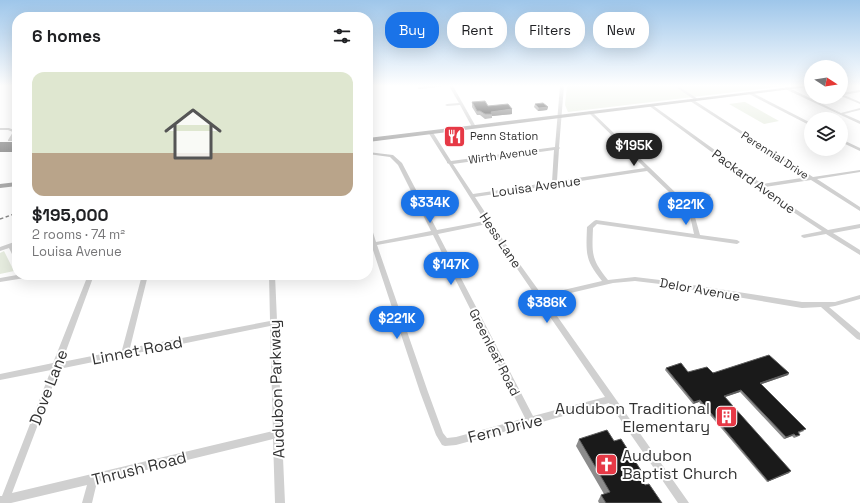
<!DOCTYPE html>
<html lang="en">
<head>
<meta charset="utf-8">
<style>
	:root { --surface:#fff; --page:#f2f2f2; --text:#202124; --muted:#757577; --accent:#1a73e8 }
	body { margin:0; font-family:"Space Grotesk",sans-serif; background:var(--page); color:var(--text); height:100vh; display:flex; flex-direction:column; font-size:15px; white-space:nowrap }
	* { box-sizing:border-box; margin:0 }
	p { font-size:13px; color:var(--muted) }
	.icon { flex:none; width:22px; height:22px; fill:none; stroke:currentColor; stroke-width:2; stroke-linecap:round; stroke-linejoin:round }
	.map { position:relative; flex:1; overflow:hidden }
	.sheet { position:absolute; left:12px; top:12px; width:361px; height:268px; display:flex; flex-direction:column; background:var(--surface); border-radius:16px; box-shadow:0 4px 16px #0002 }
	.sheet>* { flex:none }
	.guide { position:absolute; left:385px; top:12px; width:380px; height:36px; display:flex; gap:8px }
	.needle { width:26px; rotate:102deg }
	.fabs { position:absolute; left:804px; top:60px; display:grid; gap:8px }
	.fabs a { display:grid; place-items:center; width:44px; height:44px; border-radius:50%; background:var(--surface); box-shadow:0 4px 16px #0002; font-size:20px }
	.price { position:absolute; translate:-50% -34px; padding:0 9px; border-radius:14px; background:var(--accent); color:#fff; font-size:13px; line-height:26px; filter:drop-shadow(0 1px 2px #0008) }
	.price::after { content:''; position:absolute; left:50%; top:24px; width:12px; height:9px; margin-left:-6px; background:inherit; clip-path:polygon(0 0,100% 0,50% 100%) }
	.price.on { background:#222; color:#fff }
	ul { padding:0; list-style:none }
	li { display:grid; align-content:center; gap:8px; height:212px; padding:0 20px }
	li span { display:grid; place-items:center; height:124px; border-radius:12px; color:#555 }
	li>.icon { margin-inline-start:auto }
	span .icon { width:72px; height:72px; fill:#fffc; stroke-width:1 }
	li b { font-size:17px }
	h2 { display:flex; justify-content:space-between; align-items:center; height:48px; padding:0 20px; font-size:17px }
	.tag { padding:0 14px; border-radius:16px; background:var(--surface); box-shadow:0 4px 16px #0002; font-size:14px; line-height:36px }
	.tag.on { background:var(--accent); color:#fff }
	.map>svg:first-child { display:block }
	.green { fill:#e6ecdf }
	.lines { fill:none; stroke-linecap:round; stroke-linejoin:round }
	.minor { fill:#d0d0d0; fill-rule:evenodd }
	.major { fill:#ababab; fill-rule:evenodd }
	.highway { fill:#9a9a9a; fill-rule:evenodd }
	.rail { stroke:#888; stroke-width:1.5; stroke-dasharray:3.5 2.5; stroke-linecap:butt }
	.highway-bridge { stroke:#9a9a9a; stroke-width:6 }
	.wall { fill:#8c8c8c }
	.shaded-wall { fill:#5f5f5f }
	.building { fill:#1a1a1a; stroke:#5f5f5f }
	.labels { text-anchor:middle; stroke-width:4; stroke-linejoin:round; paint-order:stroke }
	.far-poi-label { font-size:11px; fill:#333; stroke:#fff; text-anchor:start }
	.far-street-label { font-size:11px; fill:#333; stroke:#fff }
	.street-label { font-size:13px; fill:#333; stroke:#fff }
	.near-street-label { font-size:16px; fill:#333; stroke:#fff }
	.near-poi-label { font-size:16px; fill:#333; stroke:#fff; text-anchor:end }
</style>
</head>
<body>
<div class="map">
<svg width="860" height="503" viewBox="0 0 860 503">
	<rect width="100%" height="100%" fill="#fff"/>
	<g class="green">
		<path d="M 567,86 L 785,86 L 568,112 L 565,105 Z"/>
		<path d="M 744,102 L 745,102 L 779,121 L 764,124 L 729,104 Z"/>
		<path d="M 4,251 L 14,271 L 0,274 L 0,253 Z"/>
	</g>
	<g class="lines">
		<g class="minor">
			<path d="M 433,86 L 441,86 L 439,87 L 419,89 L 417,88 L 419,87 Z"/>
			<path d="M 449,86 L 453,86 L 476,127 L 475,128 L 472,127 L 460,105 L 447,106 L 445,105 L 447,104 L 459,103 Z"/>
			<path d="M 560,86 L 564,86 L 559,147 L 560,148 L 559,149 L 557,181 L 645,168 L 588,112 L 591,111 L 678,195 L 699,192 L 710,194 L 711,195 L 708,197 L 699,196 L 681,198 L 693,210 L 700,235 L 737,240 L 740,242 L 737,244 L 597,224 L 593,228 C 592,254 591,259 608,280 L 635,277 L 660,280 L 802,302 L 835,302 L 860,295 L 860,299 L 835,306 L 829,307 L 860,333 L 860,340 L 857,339 L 821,307 L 802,308 L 660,284 L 635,281 L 613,283 L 545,299 L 687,500 L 689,503 L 678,503 L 609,403 L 535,424 L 531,426 L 529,425 L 456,445 L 445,446 L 442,445 L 436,435 L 420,392 L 368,235 L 368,224 L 371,226 L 376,242 L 431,231 L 398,165 L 390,157 L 368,154 L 368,152 L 393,155 L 402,163 L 437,230 L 485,221 L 449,164 L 447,163 L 447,162 L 428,132 L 432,131 L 451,161 L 555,147 ZM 554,150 L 552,182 L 473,194 L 453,164 ZM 647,171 L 689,211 L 694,234 L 596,220 L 594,221 L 587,227 C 586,254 585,260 602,281 L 542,295 L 511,252 L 475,197 ZM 487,224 L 507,254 L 605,397 L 533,416 L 438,234 ZM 433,235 L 525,418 L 456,437 L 447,438 L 443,433 L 428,392 L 377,245 Z"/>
			<path d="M 674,86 L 678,86 L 698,99 L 695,100 Z"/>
			<path d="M 785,87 L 787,87 L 841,113 L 860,108 L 860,110 L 844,114 L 860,121 L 860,124 L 785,89 Z"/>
			<path d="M 860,90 L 860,92 L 844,95 L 860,102 L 860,104 L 841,96 L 841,93 Z"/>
			<path d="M 749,92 L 751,92 L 811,123 L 811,126 L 749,94 Z"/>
			<path d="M 690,99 L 692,99 L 813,177 L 860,170 L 860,172 L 817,179 L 860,207 L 860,211 L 811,180 L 765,187 L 794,208 L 828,230 L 860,224 L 860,228 L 833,233 L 860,250 L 860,255 L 826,234 L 804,238 L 802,237 L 801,236 L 802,235 L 822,231 L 790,210 L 648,105 L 651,104 L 762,184 L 808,177 L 690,101 Z"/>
			<path d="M 0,128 L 9,128 L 17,131 L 17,134 L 12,141 L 8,141 L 8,140 L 13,132 L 8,130 L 0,130 Z"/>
			<path d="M 841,139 L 860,148 L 860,151 L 841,142 Z"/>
			<path d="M 17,241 L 17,245 L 14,246 L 17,253 L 17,261 L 15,260 L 9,248 L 0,251 L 0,247 Z"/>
			<path d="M 17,275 L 34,275 L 31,277 L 0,282 L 0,278 Z"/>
			<path d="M 88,275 L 94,275 L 62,362 L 122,350 L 142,275 L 148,275 L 130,348 L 270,321 L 269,275 L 275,275 L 285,503 L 275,503 L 273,439 L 97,482 L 92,503 L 82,503 L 87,485 L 11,503 L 0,503 L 0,496 L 2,496 L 51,370 L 0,380 L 0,374 L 53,363 ZM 270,326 L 273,431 L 12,493 L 59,369 Z"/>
		</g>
		<g class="major">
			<path d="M 799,86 L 809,86 L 807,87 L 368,142 L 368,138 Z"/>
			<path d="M 17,182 L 17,186 L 0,188 L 0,184 Z"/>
		</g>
		<rect class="highway" x="0" y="148" width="17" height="4"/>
		<path class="rail" d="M 0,219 L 17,213"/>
		<path class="highway-bridge" d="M 0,145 L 17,145"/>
	</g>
	<g class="wall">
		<path d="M 472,102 L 488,106 L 512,109 L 512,114 L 492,116 L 492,118 L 485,119 L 480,115 L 477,115 L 472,107 Z"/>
		<path d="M 535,104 L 548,107 L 547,110 L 538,111 L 534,107 Z"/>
		<path d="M 666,368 L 688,372 L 789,373 L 788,375 L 761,384 L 804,431 L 799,433 L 799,436 L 794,438 L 792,436 L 784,439 L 740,392 L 725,397 L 789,473 L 767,482 L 699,402 L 693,404 L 665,370 Z"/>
		<path d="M 579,439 L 614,441 L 642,472 L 640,477 L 645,485 L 662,503 L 599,503 L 598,501 L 601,495 L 604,494 L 576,446 Z"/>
	</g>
	<g class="shaded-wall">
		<path d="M 548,107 L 547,110 L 538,111 L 539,108 Z"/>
		<path d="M 512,109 L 512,114 L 492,116 L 492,114 L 491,112 Z"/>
		<path d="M 789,373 L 788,375 L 759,385 L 760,383 Z"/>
		<path d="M 741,390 L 740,392 L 722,398 L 724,396 Z"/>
		<path d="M 700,400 L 699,402 L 693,404 L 694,402 Z"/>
		<path d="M 794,434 L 792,436 L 784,439 L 786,437 Z"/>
		<path d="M 791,471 L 789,473 L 767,482 L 768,481 Z"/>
		<path d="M 642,472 L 638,479 L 638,474 Z"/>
	</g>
	<g class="building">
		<path d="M 485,101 L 488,106 L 508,104 L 512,109 L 491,112 L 492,114 L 485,114 L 480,111 L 477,111 L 472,102 Z"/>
		<path d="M 543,103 L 548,107 L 539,108 L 535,104 Z"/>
		<path d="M 769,355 L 789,373 L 760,383 L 806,429 L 798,432 L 800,435 L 796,436 L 794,434 L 786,437 L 741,390 L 724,396 L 791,471 L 768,481 L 700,400 L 694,402 L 666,368 L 681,363 L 688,372 L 707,367 L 713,373 Z"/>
		<path d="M 607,430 L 614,441 L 621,439 L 642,472 L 638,474 L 645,485 L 649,484 L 662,503 L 606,503 L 601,495 L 610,492 L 579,439 Z"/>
	</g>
	<linearGradient id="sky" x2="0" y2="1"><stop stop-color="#9ec6ea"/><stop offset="0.55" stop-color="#fff"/><stop offset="1" stop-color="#fff" stop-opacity="0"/></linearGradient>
	<rect width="860" height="156" fill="url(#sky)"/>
	<defs>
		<symbol id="restaurant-square" viewBox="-11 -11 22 22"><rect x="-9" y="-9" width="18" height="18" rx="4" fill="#e63946" stroke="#fff"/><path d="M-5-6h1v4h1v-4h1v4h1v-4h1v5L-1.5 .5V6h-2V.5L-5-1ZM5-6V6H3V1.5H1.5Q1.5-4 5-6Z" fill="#fff"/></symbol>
		<symbol id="building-square" viewBox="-11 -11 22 22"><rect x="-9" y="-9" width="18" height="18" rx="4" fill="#e63946" stroke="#fff"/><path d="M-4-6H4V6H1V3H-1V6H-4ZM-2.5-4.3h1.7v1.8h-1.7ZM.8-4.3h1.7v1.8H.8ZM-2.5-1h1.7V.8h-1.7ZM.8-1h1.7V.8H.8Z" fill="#fff"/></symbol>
		<symbol id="church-square" viewBox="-11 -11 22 22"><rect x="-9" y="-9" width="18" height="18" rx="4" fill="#e63946" stroke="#fff"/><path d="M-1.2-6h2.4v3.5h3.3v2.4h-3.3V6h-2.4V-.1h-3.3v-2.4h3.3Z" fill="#fff"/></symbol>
	</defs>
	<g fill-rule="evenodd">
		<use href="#restaurant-square" x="442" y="124" width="25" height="25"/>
		<use href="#building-square" x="714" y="404" width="25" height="25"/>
		<use href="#church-square" x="594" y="452" width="25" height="25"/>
	</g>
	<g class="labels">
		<g class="far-poi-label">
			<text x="470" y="140">Penn Station</text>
		</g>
		<g class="far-street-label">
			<text transform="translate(503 155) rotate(-8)" y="4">Wirth Avenue</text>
			<text transform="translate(775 155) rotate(33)" y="4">Perennial Drive</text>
		</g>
		<g class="street-label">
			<text transform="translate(754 181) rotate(36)" y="5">Packard Avenue</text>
			<text transform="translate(536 186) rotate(-8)" y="5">Louisa Avenue</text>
			<text transform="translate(501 240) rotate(56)" y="5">Hess Lane</text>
			<text transform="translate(700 289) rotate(10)" y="5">Delor Avenue</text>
			<text transform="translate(495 352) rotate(63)" y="5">Greenleaf Road</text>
		</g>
		<g class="near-street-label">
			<text transform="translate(137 350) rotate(-11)" y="6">Linnet Road</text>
			<text transform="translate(48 387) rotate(-69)" y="6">Dove Lane</text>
			<text transform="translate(276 389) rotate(-92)" y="6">Audubon Parkway</text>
			<text transform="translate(505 428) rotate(-14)" y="6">Fern Drive</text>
			<text transform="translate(139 468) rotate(-14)" y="6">Thrush Road</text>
		</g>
		<g class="near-poi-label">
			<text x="710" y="414">Audubon Traditional<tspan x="710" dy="18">Elementary</tspan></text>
			<text x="622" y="461" text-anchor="start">Audubon<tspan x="622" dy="18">Baptist Church</tspan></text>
		</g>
	</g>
</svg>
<div class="fabs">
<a><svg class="needle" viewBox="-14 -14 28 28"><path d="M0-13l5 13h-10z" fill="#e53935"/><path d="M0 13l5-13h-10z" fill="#757577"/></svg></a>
<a><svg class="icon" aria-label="layers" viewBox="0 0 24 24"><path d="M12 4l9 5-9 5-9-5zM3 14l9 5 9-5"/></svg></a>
</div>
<b class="price on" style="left:634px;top:167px">$195K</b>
<b class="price" style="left:430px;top:224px">$334K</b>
<b class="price" style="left:686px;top:226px">$221K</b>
<b class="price" style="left:451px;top:286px">$147K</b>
<b class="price" style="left:547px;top:324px">$386K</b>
<b class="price" style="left:397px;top:340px">$221K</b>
<div class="guide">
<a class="tag on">Buy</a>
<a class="tag">Rent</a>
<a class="tag">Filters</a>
<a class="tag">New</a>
</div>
<section class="sheet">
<h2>6 homes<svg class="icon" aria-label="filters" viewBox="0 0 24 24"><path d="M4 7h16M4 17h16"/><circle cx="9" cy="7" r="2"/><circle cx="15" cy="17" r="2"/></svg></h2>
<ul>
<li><span style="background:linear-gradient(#dfe7d0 65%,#b9a48a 0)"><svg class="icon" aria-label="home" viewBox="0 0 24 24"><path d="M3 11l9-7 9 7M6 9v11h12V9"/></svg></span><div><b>$195,000</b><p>2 rooms · 74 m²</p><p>Louisa Avenue</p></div></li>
</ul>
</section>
</div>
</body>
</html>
